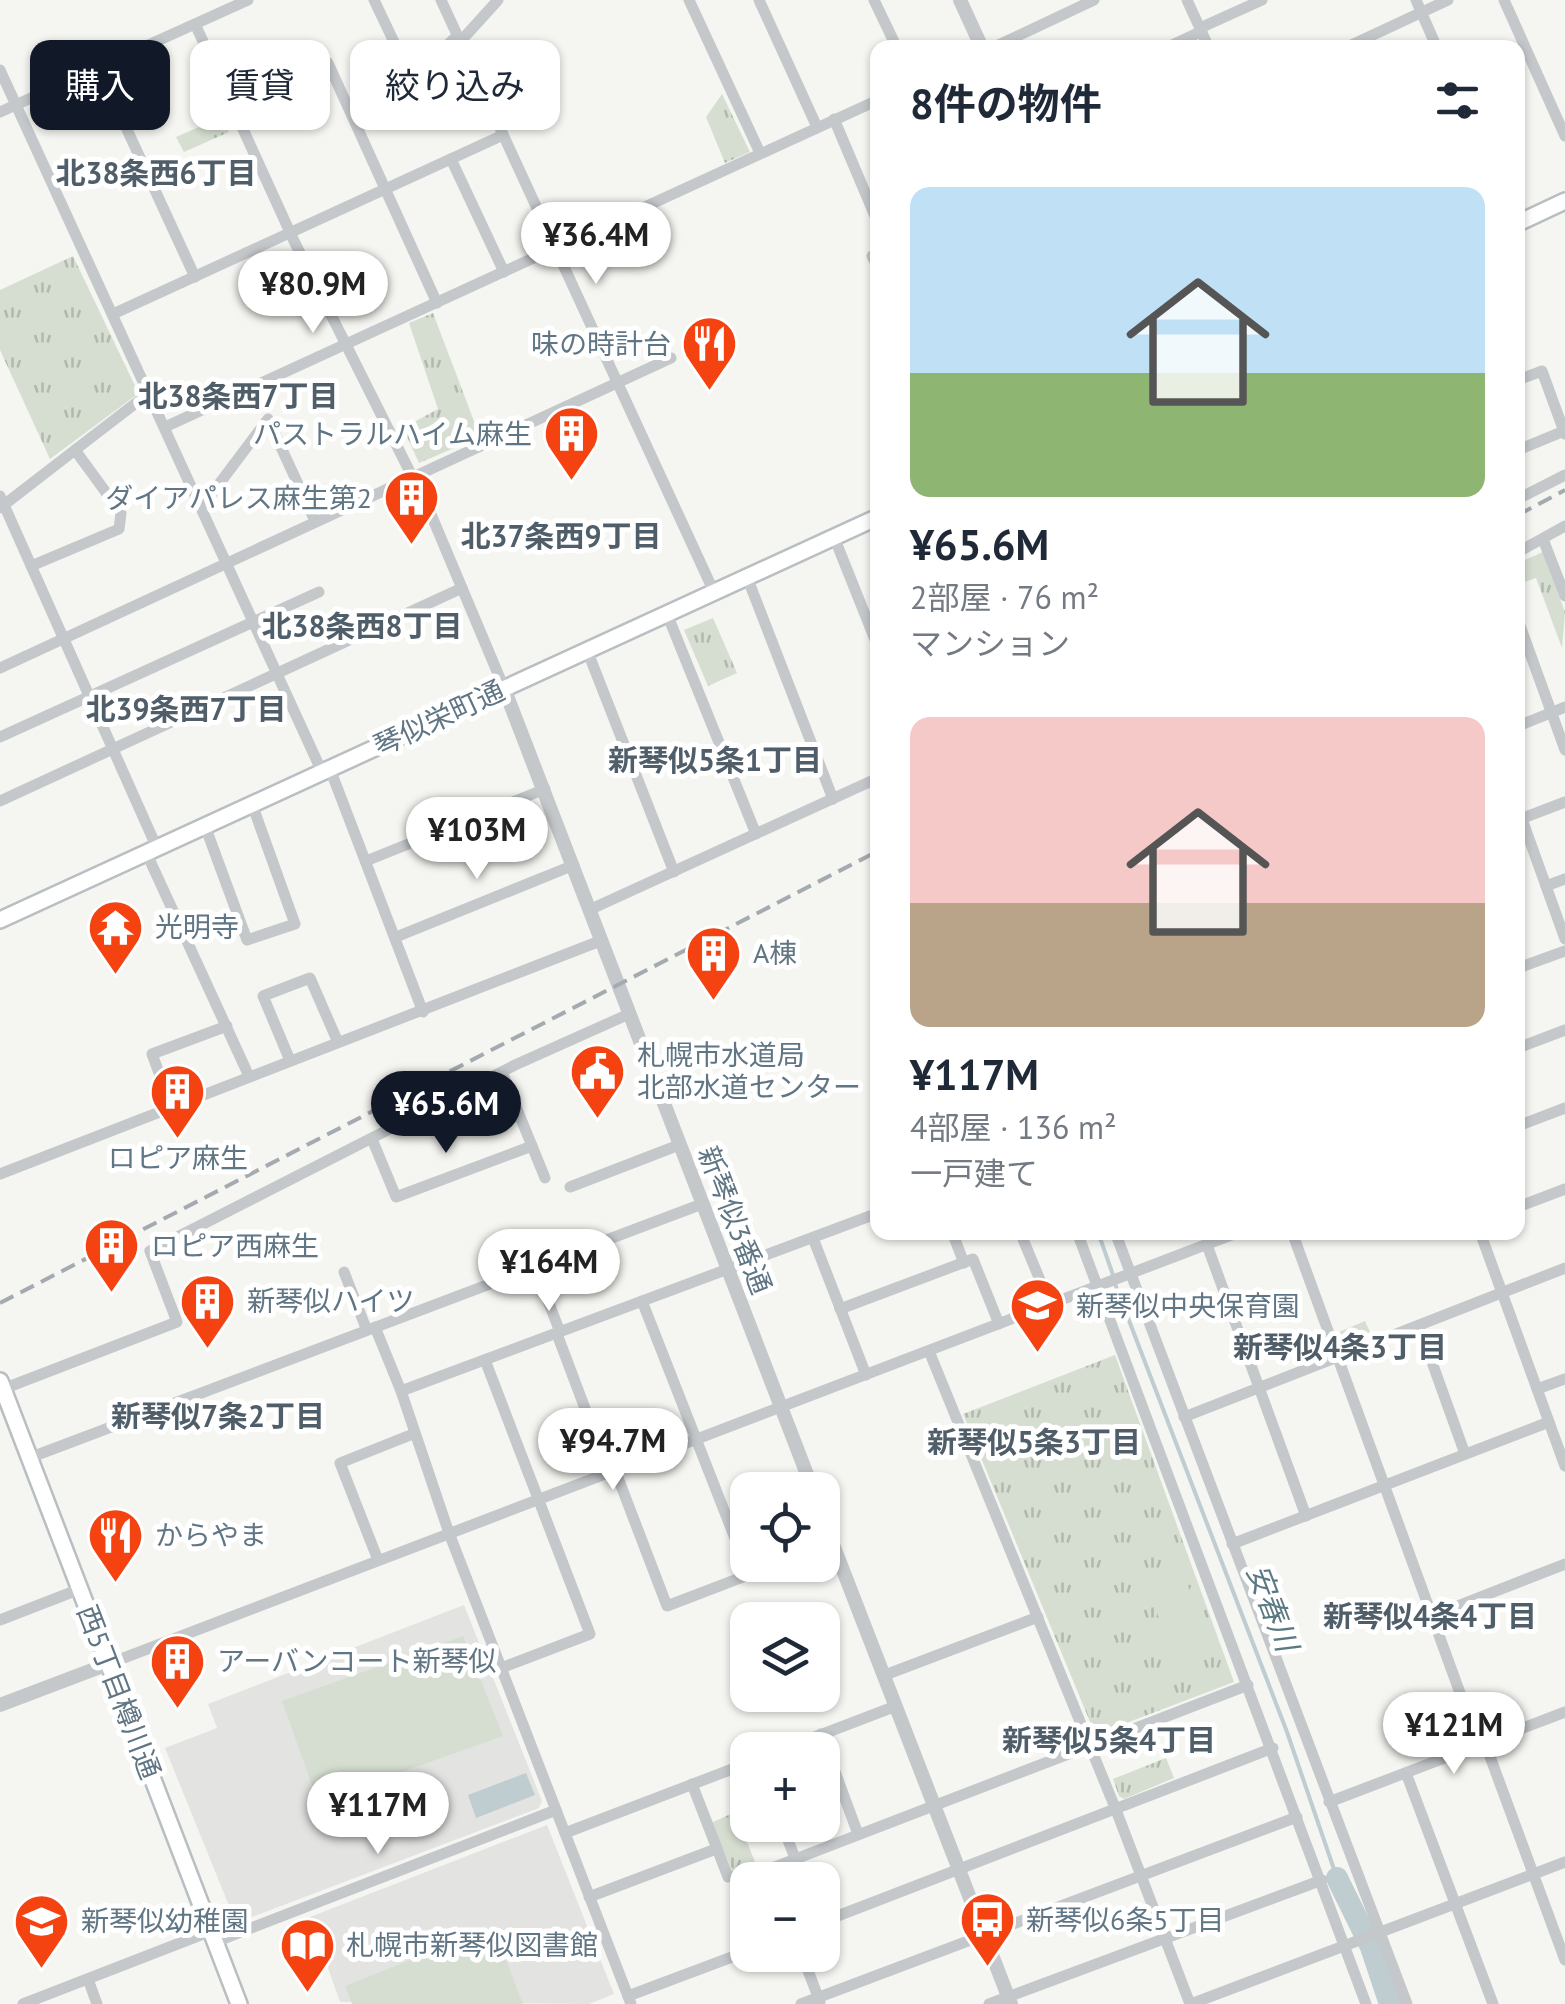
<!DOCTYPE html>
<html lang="ja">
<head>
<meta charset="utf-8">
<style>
	:root { --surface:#fff; --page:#f6f6f7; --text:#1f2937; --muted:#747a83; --accent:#111827 }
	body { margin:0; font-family:"PT Sans","Noto Sans JP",sans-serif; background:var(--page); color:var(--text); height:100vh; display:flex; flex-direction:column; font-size:38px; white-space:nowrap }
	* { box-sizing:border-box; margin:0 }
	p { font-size:32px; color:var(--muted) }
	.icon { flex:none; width:55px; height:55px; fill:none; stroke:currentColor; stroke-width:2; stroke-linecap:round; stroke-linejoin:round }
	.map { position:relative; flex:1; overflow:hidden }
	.panel { position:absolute; left:870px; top:40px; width:655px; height:1200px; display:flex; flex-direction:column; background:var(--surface); border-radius:20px; box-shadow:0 2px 8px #0004 }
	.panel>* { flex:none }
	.top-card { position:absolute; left:30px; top:40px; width:690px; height:90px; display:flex; gap:20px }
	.buttons { position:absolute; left:730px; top:1472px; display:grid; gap:20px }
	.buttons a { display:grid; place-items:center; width:110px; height:110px; border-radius:20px; background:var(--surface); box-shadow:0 2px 8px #0004; font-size:50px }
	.price { position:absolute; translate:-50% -85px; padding:0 22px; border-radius:35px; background:#fff; color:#222; font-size:32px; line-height:65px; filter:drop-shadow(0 2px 5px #0008) }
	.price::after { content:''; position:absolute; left:50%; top:60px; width:30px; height:22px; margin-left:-15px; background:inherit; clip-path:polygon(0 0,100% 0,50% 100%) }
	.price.selected { background:var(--accent); color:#fff }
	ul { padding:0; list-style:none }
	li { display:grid; align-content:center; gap:20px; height:530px; padding:0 40px }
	li span { display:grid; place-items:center; height:310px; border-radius:20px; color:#555 }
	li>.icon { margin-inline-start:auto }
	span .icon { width:180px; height:180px; fill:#fffc; stroke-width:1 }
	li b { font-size:42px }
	h2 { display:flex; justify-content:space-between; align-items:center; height:120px; padding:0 40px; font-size:42px }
	.tag { padding:0 35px; border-radius:20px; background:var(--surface); box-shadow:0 2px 8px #0004; font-size:35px; line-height:90px }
	.tag.selected { background:var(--accent); color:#fff }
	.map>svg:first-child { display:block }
	.built { fill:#e3e4e2 }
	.park { fill:url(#park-tufts) }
	.pitch { fill:#d6ded1 }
	.water { fill:#bfccd0 }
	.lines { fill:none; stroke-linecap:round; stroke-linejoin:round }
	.stream { stroke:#bfccd0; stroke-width:4 }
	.river { stroke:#bfccd0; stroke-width:22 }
	.secondary-casing { stroke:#b8bec2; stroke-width:20 }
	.minor { stroke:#c4c8cb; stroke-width:11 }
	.tertiary { stroke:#c4c8cb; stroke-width:14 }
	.secondary { stroke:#fff; stroke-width:15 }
	.rail { stroke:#a4abb0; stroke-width:4; stroke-dasharray:15 8; stroke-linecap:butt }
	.labels { text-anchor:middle; stroke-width:10; stroke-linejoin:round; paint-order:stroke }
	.poi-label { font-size:28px; fill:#617685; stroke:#fff; text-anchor:start }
	.street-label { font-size:28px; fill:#617685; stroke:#fff }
	.neighbourhood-label { font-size:30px; font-weight:bold; fill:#505e69; stroke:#fff }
	.water-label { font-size:30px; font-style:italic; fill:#5c7983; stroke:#fff }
</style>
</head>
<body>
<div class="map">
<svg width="1565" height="2004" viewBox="0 0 1565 2004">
	<defs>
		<pattern id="park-tufts" width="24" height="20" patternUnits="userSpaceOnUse" patternTransform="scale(2.5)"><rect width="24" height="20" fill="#d6ded1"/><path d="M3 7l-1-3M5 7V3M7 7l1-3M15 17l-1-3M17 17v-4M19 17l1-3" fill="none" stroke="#b1b9af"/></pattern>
	</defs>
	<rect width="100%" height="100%" fill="#f5f5f1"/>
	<g class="built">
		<path d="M 464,1605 L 542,1801 L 539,1808 L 236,1923 L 165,1748 L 217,1728 L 208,1704 Z"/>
		<path d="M 547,1825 L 614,1994 L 589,2004 L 340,2002 L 310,1917 Z"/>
	</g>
	<g class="park">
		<path d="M 722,94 L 750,152 L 725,163 L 706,117 Z"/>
		<path d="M 222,117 L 229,132 L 184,152 L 176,137 Z"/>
		<path d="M 73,256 L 137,390 L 135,396 L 50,459 L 0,350 L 0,290 Z"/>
		<path d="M 433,313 L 480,437 L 419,463 L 403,428 L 438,409 L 409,323 Z"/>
		<path d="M 1543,552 L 1565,612 L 1562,648 L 1536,578 L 1518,584 L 1518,563 Z"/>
		<path d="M 713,618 L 737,673 L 708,686 L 684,630 Z"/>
		<path d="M 1365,1321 L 1373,1339 L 1345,1349 L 1339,1332 Z"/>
		<path d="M 1115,1355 L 1234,1682 L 1100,1733 L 1093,1729 L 963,1414 Z"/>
		<path d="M 1166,1758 L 1174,1778 L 1124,1799 L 1119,1796 L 1113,1779 Z"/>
		<path d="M 735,1812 L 757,1867 L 732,1870 L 711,1823 Z"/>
	</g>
	<g class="pitch">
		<path d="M 1185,1578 L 1212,1649 L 1176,1663 L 1149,1592 Z"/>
		<path d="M 463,1636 L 503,1736 L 318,1802 L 282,1701 Z"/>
		<path d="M 493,1927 L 523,2004 L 352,2004 L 345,1986 Z"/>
	</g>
	<path class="water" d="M 526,1773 L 535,1795 L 476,1818 L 468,1795 Z"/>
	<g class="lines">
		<g class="stream">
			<path d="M 1098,1232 L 1113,1275"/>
			<path d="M 1115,1284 L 1287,1732 L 1337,1878"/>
		</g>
		<path class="river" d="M 1337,1878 L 1371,1947 L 1390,2004"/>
		<defs>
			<g id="secondary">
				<path d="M 1518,223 L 1565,201"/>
				<path d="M 0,920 L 878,517"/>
				<path d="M 0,1381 L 239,2004"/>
			</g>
		</defs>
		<use href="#secondary" class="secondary-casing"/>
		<g class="minor">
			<path d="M 374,0 L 423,103 L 433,58 L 457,36"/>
			<path d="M 441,0 L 714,592"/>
			<path d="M 689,0 L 760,153"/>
			<path d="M 759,0 L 817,127"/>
			<path d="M 874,0 L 897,48"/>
			<path d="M 1187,0 L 1209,48"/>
			<path d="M 1416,0 L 1437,48"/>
			<path d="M 1504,0 L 1565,136"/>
			<path d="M 196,26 L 294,241 L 430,512 L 504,688"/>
			<path d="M 1200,28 L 1262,0"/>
			<path d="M 460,42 L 498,0"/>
			<path d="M 992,48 L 1094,0"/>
			<path d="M 1166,48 L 1202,31"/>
			<path d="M 1345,48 L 1448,0"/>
			<path d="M 0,70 L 322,772"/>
			<path d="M 100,71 L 195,277"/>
			<path d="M 232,105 L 328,63 L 437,303"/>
			<path d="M 0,112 L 248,0"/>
			<path d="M 834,119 L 878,223"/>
			<path d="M 451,159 L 504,272"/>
			<path d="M 878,253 L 872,256 L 878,268"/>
			<path d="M 113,314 L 503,135"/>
			<path d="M 1518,380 L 1542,371 L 1565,434"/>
			<path d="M 165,427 L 878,100"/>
			<path d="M 75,450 L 149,393"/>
			<path d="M 1518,450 L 1564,431"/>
			<path d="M 0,496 L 157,848"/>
			<path d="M 1518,499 L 1565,475"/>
			<path d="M 0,508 L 75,450 L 121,513 L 119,529 L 31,566"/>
			<path d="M 201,508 L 268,419 L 315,521"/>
			<path d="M 834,537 L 878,647"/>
			<path d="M 1543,539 L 1565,596"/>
			<path d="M 1518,552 L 1565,526"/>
			<path d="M 747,577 L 833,799"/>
			<path d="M 667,614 L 756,834"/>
			<path d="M 1518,620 L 1565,750"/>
			<path d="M 587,650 L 674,872"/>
			<path d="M 0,668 L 671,358"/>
			<path d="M 1518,726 L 1565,707"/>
			<path d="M 0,737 L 319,592"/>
			<path d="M 330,769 L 423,1012"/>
			<path d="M 0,801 L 462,588"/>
			<path d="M 1518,808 L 1565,939"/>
			<path d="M 1518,820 L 1565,802"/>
			<path d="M 205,826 L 247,940 L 295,924 L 252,804"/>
			<path d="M 146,852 L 248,1074"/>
			<path d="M 366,861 L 545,789"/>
			<path d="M 1546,886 L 1565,879"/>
			<path d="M 589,910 L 878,778"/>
			<path d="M 396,937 L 574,865"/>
			<path d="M 1518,968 L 1565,951"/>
			<path d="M 1518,1048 L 1565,1030"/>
			<path d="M 289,1058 L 263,996 L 310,978 L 337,1040"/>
			<path d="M 502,1072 L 545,1178"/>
			<path d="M 171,1105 L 152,1054 L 227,1026"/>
			<path d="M 1518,1126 L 1565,1108"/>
			<path d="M 372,1139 L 396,1197 L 532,1146"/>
			<path d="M 0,1174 L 600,941"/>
			<path d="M 570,1187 L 679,1145"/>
			<path d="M 1518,1207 L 1565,1189"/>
			<path d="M 952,1232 L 964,1263"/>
			<path d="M 1020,1232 L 1050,1304"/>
			<path d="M 1077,1232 L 1366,2004"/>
			<path d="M 1115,1232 L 1407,2004"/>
			<path d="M 1292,1232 L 1479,1745"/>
			<path d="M 1480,1232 L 1565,1466"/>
			<path d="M 813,1238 L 866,1375"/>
			<path d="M 1207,1245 L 1306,1516"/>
			<path d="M 535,1267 L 560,1332"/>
			<path d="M 344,1272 L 366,1328"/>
			<path d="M 642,1301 L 749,1574"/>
			<path d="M 840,1309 L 973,1259 L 999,1324"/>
			<path d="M 1419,1326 L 1465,1454"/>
			<path d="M 375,1327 L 401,1391"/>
			<path d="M 557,1334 L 609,1472"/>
			<path d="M 929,1351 L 1116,1810 L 1190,2004"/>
			<path d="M 485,1360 L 590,1634 L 501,1668"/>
			<path d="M 3,1389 L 177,1322 L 150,1251 L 515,1065 L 629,1014"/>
			<path d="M 1537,1389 L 1565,1379"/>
			<path d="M 1184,1417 L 1565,1268"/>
			<path d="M 29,1458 L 702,1204"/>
			<path d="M 615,1470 L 667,1606 L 774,1565"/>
			<path d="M 1232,1544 L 1549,1422"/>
			<path d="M 378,1560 L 340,1463 L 413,1434"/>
			<path d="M 1432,1616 L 1565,1564"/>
			<path d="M 0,1620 L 80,1589"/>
			<path d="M 108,1664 L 1239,1232"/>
			<path d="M 885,1675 L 1038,1617"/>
			<path d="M 821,1734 L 858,1834"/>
			<path d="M 1485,1743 L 1565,1960"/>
			<path d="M 781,1750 L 896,1706"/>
			<path d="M 1406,1773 L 1493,2004"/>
			<path d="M 692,1784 L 728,1877 L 759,1873 L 1248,1685"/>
			<path d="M 1329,1802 L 1565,1712"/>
			<path d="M 782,1825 L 795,1858"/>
			<path d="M 565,1833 L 748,1763"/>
			<path d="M 589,1897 L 716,1849"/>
			<path d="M 822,1922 L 1273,1748"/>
			<path d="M 215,1942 L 556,1810"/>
			<path d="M 802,1955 L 820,2002"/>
			<path d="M 88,1979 L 97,2004"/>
			<path d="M 628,1996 L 748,1951"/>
			<path d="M 23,2004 L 211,1931"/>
			<path d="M 631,2004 L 449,1533 L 401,1391 L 878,1213"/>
			<path d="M 801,2004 L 1297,1817"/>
			<path d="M 989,2004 L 1322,1880"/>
			<path d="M 1191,2004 L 1565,1862"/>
		</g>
		<g class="tertiary">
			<path d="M 960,0 L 982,48"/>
			<path d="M 504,688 L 813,1490"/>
			<path d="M 822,1516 L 1011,2004"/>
			<path d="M 0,1705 L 108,1664"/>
		</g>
		<use href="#secondary" class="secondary"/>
		<g class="rail">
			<path d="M 1518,515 L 1565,490"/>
			<path d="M 0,1303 L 878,851"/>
		</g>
	</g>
	<defs>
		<symbol id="restaurant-pin" viewBox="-11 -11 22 30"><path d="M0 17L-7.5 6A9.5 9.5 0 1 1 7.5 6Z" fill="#f54211" stroke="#fff"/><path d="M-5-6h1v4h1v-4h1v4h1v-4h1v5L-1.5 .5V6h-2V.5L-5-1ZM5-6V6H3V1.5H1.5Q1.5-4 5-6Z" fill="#fff"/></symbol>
		<symbol id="building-pin" viewBox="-11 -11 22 30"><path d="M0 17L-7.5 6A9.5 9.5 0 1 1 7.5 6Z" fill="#f54211" stroke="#fff"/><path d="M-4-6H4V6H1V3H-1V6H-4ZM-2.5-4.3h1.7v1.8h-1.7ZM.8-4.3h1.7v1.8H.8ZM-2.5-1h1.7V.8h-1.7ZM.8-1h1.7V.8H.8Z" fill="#fff"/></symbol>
		<symbol id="temple-pin" viewBox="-11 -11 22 30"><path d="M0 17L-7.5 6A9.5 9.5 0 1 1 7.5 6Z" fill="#f54211" stroke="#fff"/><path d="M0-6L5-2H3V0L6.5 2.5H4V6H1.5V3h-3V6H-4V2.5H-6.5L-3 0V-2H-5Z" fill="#fff"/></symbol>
		<symbol id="civic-pin" viewBox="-11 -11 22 30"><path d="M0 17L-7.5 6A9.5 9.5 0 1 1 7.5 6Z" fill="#f54211" stroke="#fff"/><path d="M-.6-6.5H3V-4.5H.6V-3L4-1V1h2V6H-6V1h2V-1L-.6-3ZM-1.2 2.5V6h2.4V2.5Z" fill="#fff"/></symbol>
		<symbol id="school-pin" viewBox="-11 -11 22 30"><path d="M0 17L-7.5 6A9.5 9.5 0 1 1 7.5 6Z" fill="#f54211" stroke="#fff"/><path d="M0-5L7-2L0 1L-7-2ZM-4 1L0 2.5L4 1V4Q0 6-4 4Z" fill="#fff"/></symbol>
		<symbol id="bus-pin" viewBox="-11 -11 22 30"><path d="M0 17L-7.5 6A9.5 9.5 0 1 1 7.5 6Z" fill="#f54211" stroke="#fff"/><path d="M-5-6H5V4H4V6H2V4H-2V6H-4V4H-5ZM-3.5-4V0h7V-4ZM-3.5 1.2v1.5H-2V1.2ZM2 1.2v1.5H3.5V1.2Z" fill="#fff"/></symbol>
		<symbol id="library-pin" viewBox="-11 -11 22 30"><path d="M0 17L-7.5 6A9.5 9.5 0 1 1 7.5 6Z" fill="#f54211" stroke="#fff"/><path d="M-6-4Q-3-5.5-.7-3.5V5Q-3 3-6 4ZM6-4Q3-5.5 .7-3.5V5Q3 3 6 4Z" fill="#fff"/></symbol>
	</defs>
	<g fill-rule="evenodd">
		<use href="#restaurant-pin" x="678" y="312" width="63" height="86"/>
		<use href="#building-pin" x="540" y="402" width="63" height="86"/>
		<use href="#building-pin" x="380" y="466" width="63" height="86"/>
		<use href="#temple-pin" x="84" y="896" width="63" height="86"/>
		<use href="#building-pin" x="682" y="922" width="63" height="86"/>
		<use href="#civic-pin" x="566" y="1040" width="63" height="86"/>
		<use href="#building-pin" x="146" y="1060" width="63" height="86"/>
		<use href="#building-pin" x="80" y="1214" width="63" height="86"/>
		<use href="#building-pin" x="176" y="1270" width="63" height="86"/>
		<use href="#school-pin" x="1006" y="1274" width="63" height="86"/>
		<use href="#restaurant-pin" x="84" y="1504" width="63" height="86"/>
		<use href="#building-pin" x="146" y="1630" width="63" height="86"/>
		<use href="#bus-pin" x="956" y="1888" width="63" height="86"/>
		<use href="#school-pin" x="10" y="1890" width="63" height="86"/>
		<use href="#library-pin" x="276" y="1914" width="63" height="86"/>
	</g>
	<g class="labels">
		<g class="poi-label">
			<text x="671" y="354" text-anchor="end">味の時計台</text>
			<text x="532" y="444" text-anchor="end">パストラルハイム麻生</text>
			<text x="372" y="508" text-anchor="end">ダイアパレス麻生第2</text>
			<text x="155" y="937">光明寺</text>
			<text x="753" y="963">A棟</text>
			<text x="637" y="1065">札幌市水道局<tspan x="637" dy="32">北部水道センター</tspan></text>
			<text x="178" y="1168" text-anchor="middle">ロピア麻生</text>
			<text x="151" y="1256">ロピア西麻生</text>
			<text x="247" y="1311">新琴似ハイツ</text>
			<text x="1076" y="1316">新琴似中央保育園</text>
			<text x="155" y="1545">からやま</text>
			<text x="217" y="1671">アーバンコート新琴似</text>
			<text x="1026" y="1930">新琴似6条5丁目</text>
			<text x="81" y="1931">新琴似幼稚園</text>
			<text x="346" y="1955">札幌市新琴似図書館</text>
		</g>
		<g class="street-label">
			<text transform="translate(439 718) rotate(-25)" y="10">琴似栄町通</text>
			<text transform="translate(735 1220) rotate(69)" y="10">新琴似3番通</text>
			<text transform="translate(119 1692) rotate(69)" y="10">西5丁目樽川通</text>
		</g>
		<g class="neighbourhood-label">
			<text x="156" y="184">北38条西6丁目</text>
			<text x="238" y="407">北38条西7丁目</text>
			<text x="561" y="547">北37条西9丁目</text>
			<text x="362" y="637">北38条西8丁目</text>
			<text x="186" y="720">北39条西7丁目</text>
			<text x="715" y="771">新琴似5条1丁目</text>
			<text x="1340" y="1358">新琴似4条3丁目</text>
			<text x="218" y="1427">新琴似7条2丁目</text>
			<text x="1034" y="1453">新琴似5条3丁目</text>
			<text x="1430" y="1627">新琴似4条4丁目</text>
			<text x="1109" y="1751">新琴似5条4丁目</text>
		</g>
		<g class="water-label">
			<text transform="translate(1272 1608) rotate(69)" y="10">安春川</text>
		</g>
	</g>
</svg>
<div class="buttons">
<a><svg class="icon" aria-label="locate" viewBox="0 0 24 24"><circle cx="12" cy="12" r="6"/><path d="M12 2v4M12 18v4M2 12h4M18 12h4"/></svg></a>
<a><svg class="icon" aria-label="layers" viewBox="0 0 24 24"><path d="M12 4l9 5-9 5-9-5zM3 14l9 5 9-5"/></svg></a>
<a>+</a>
<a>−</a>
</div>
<b class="price" style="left:596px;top:287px">¥36.4M</b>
<b class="price" style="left:313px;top:336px">¥80.9M</b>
<b class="price" style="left:477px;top:882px">¥103M</b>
<b class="price selected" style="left:446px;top:1156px">¥65.6M</b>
<b class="price" style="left:549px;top:1314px">¥164M</b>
<b class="price" style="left:613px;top:1493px">¥94.7M</b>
<b class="price" style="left:1454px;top:1777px">¥121M</b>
<b class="price" style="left:378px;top:1857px">¥117M</b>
<div class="top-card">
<a class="tag selected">購入</a>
<a class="tag">賃貸</a>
<a class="tag">絞り込み</a>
</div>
<section class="panel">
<h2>8件の物件<svg class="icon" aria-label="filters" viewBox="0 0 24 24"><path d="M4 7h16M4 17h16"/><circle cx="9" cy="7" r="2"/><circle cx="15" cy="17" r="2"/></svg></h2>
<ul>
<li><span style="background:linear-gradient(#bfe0f5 60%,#8fb573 0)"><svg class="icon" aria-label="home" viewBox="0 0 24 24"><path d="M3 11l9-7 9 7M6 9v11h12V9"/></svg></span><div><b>¥65.6M</b><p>2部屋 · 76 m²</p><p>マンション</p></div></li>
<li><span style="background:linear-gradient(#f6c9c9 60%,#b9a48a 0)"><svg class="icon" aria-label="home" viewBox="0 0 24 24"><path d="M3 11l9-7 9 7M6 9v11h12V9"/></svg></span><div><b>¥117M</b><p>4部屋 · 136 m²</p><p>一戸建て</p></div></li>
</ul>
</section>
</div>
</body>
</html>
